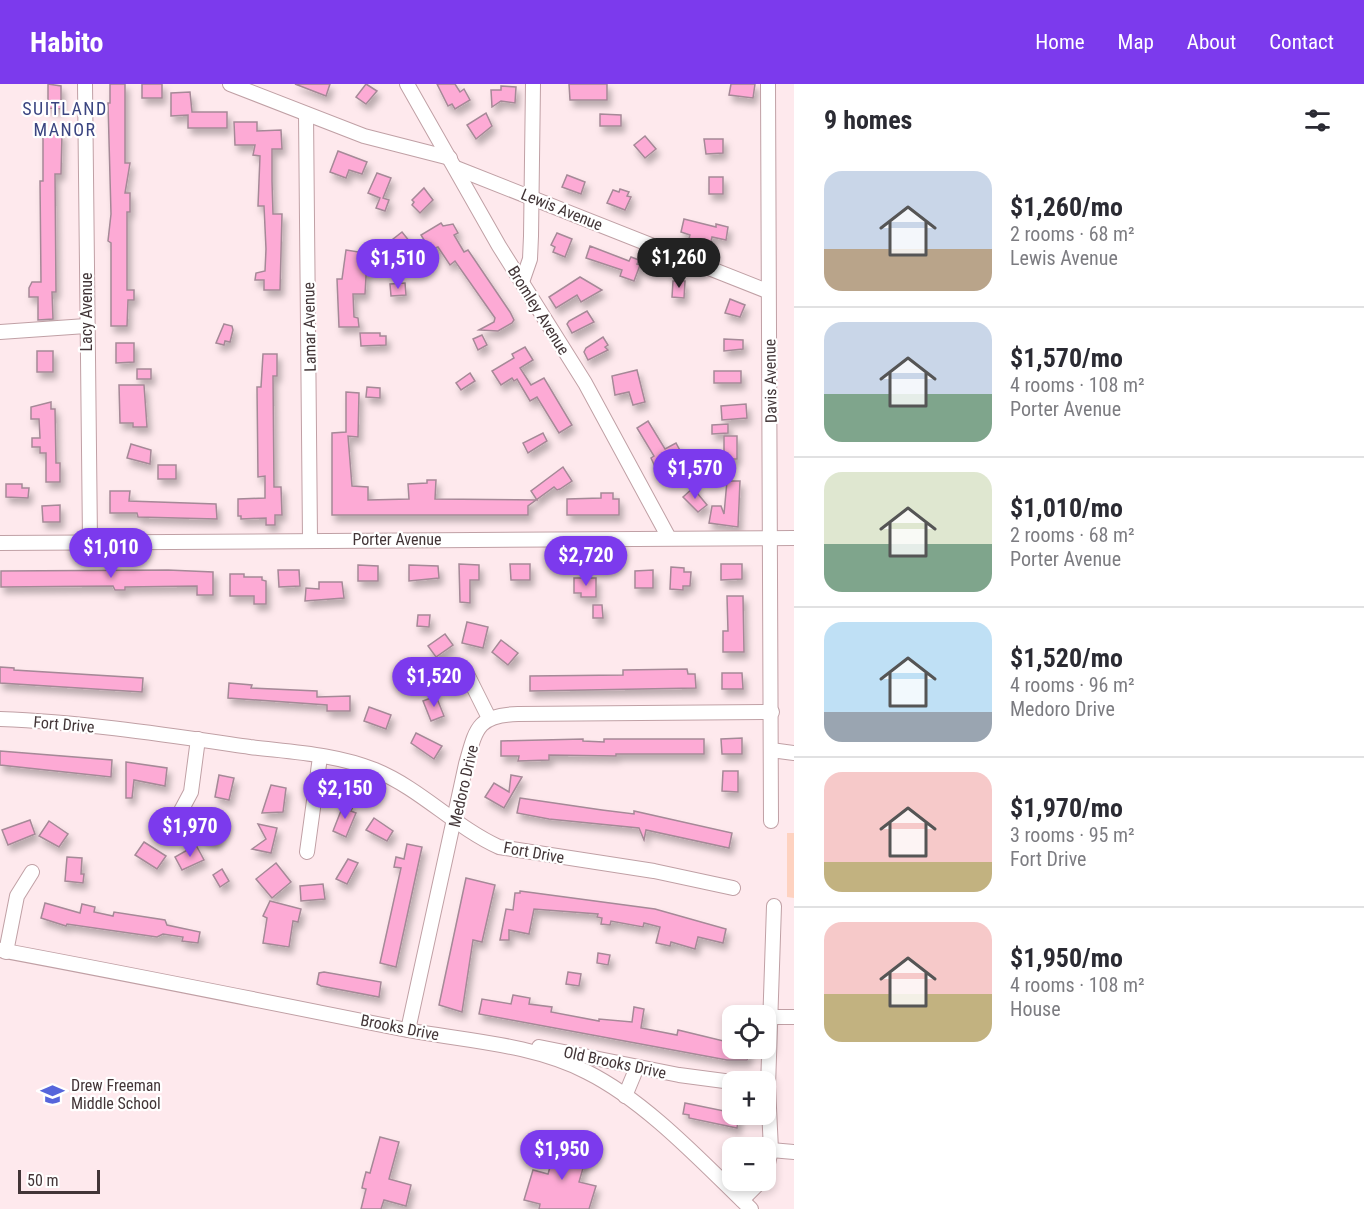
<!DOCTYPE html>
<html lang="en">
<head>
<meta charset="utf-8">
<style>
	:root { --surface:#fff; --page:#f2f2f3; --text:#2b2b33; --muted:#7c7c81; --line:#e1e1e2; --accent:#7c3aed }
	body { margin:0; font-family:"Roboto Condensed",sans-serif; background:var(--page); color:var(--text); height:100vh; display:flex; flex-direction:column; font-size:22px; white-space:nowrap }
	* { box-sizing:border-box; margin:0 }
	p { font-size:20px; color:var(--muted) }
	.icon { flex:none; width:33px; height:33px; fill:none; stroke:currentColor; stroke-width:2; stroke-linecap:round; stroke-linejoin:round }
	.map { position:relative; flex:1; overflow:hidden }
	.panel { display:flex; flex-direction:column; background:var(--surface); width:570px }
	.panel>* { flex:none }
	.buttons { position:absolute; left:722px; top:921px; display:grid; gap:12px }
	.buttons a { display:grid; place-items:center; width:54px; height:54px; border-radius:12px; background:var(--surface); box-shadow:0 3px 9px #0003; font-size:30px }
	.scale { position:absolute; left:18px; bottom:15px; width:82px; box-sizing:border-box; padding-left:6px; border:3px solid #423537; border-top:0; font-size:16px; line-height:21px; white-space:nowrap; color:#423537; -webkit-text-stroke:4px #fff; paint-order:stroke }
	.price { position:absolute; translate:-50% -51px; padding:0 14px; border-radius:21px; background:var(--accent); color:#fff; font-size:20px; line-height:39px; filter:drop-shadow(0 2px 3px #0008) }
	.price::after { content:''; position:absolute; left:50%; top:36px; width:18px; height:14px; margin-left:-9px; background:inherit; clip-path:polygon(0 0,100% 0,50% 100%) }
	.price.current { background:#222; color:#fff }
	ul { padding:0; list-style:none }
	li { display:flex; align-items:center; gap:18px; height:150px; padding:0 30px }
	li+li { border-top:2px solid var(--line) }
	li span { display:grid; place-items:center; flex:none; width:168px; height:120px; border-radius:18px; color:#555 }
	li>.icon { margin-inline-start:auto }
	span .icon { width:72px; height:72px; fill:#fffc; stroke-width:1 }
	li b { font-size:26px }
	h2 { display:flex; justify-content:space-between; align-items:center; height:72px; padding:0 30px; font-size:26px }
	header { display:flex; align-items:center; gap:36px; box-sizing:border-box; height:84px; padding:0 30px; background:var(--accent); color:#fff }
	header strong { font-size:28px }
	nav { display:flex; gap:33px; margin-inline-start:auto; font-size:21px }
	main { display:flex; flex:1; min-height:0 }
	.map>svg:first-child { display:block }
	.green { fill:#fed2c0 }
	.building { fill:#fdaad5; stroke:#a58997; stroke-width:1.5; filter:url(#shadow) }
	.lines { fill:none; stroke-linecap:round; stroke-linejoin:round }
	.minor-casing { stroke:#c0a0a5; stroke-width:16 }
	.minor { stroke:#fff; stroke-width:14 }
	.labels { text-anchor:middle; stroke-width:4.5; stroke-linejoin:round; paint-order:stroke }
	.street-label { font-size:16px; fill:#423537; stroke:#fff }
	.poi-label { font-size:16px; fill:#423537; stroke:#fff; text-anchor:start }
	.neighbourhood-label { font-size:18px; letter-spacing:1.5px; fill:#3b4581; stroke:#fff }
</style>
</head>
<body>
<header>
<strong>Habito</strong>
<nav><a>Home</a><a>Map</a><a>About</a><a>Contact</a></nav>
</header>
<main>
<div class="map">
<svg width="794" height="1125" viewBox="0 0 794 1125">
	<defs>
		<filter id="shadow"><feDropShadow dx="3.5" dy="6" stdDeviation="3" flood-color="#0004"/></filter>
	</defs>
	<rect width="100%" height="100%" fill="#fee9ed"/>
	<path class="green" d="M 787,749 L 794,749 L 794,814 L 787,813 Z"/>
	<g class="building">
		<path d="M 48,0 L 61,2 L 61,25 L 48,24 Z"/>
		<path d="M 110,0 L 125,0 L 125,79 L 130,79 L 125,109 L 130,109 L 130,128 L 127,128 L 127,206 L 134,206 L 134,216 L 128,216 L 127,242 L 111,242 L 111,159 L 108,157 L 111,130 L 108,19 L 110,19 Z"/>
		<rect x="142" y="0" width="20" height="14"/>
		<path d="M 295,0 L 330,0 L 326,12 Z"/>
		<path d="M 366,0 L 377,7 L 366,20 L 356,13 Z"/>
		<path d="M 437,0 L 455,0 L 460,8 L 464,5 L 470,16 L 455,25 L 452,20 L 448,22 Z"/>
		<path d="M 569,0 L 607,0 L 607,16 L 570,16 Z"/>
		<path d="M 731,0 L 755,0 L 753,14 L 729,11 Z"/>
		<path d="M 501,2 L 516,3 L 515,19 L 501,17 L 492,23 L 491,6 L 501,6 Z"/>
		<path d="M 190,8 L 192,28 L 227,28 L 227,44 L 188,44 L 188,31 L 171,32 L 171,9 Z"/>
		<path d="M 486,29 L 492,42 L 476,55 L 467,41 Z"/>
		<path d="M 600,30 L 621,31 L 621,42 L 600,42 Z"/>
		<path d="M 234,38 L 257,38 L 257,47 L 281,46 L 282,65 L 272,65 L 272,97 L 273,130 L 282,130 L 280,206 L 264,206 L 264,196 L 255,196 L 256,189 L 265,187 L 266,165 L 264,122 L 258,122 L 260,72 L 253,71 L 255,61 L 235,61 Z"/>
		<path d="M 43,48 L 62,49 L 61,90 L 55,90 L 56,208 L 52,208 L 53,235 L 38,236 L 38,213 L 29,213 L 29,204 L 32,198 L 41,198 L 40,97 L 43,97 Z"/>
		<path d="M 645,52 L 656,65 L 645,74 L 634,61 Z"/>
		<path d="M 704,55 L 723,55 L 723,69 L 706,70 Z"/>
		<path d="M 338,67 L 367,78 L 362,90 L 349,86 L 346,94 L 330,88 Z"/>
		<path d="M 377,89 L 391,94 L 383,114 L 389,116 L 385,127 L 376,124 L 380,114 L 368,109 Z"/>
		<path d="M 567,91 L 585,98 L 581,110 L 562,103 Z"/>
		<rect x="709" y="93" width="14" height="17"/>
		<path d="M 424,104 L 433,116 L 420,129 L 412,121 L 414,118 L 412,116 Z"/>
		<path d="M 620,105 L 629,108 L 627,112 L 631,113 L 625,126 L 607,119 L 613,106 L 619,108 Z"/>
		<path d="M 684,135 L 716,143 L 716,140 L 728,143 L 726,156 L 712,153 L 710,162 L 689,154 L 690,151 L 681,148 Z"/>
		<path d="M 441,139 L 443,142 L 453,140 L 458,149 L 454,151 L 464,168 L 468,166 L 510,228 L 514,236 L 512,239 L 498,247 L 479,246 L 494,238 L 495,234 L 455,177 L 450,181 L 438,163 L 430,166 L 421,151 Z"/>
		<path d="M 402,148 L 414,163 L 399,175 L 398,173 L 382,171 L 383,163 Z"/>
		<path d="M 557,149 L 572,155 L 565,173 L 553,168 L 555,163 L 551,161 Z"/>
		<path d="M 590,162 L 629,177 L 631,173 L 639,176 L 637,180 L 640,181 L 634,197 L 620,192 L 622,186 L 586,174 Z"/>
		<path d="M 346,166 L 359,168 L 358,173 L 367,175 L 365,210 L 353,210 L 354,233 L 358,234 L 359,243 L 339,243 L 337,195 L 342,195 Z"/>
		<path d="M 580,193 L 602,206 L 581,218 L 577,211 L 556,224 L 549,213 Z"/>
		<path d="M 673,197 L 685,197 L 684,214 L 672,213 Z"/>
		<path d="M 405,199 L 406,211 L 391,212 L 390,200 Z"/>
		<path d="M 730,215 L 745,221 L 740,233 L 725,229 Z"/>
		<path d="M 587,227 L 594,238 L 572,249 L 567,240 L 569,237 Z"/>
		<path d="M 224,240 L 232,242 L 233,246 L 230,258 L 225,257 L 224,261 L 216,259 Z"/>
		<path d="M 360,249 L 380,249 L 380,252 L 386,252 L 386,261 L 361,262 Z"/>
		<path d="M 482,251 L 487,261 L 478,266 L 473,255 Z"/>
		<path d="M 603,253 L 608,261 L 605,263 L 608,266 L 588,276 L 584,268 L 586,264 Z"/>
		<path d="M 724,255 L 743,256 L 743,265 L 724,267 Z"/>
		<path d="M 116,259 L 134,259 L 134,278 L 116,279 Z"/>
		<path d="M 525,263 L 533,276 L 520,284 L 531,301 L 544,294 L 572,341 L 559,349 L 537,313 L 530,317 L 517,295 L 514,297 L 512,294 L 501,301 L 492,287 L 514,274 L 512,270 Z"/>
		<rect x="37" y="267" width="16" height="21"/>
		<path d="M 263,270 L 277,270 L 277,292 L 273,292 L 274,403 L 281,403 L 282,431 L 275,431 L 275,441 L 266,441 L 266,434 L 241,435 L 241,432 L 238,432 L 238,415 L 265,414 L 265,392 L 258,393 L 257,303 L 261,303 Z"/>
		<rect x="137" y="285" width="14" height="10"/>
		<path d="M 637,286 L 645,318 L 633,321 L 629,308 L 615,311 L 612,292 Z"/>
		<rect x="714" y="287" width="27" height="12"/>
		<path d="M 470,289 L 475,297 L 461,306 L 456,299 Z"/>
		<path d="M 119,301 L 144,301 L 147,343 L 133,343 L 133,339 L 120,339 Z"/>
		<path d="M 367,303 L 380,304 L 380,314 L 366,313 Z"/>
		<path d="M 346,308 L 359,309 L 358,353 L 348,352 L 352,402 L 368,403 L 368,416 L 409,415 L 408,400 L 427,399 L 427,396 L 436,396 L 435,415 L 537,416 L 531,407 L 563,383 L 572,397 L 560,405 L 557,406 L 554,403 L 528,422 L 528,431 L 332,431 L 332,349 L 346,348 Z"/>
		<path d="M 51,318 L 51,325 L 55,325 L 56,379 L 60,379 L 60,398 L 46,398 L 46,369 L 40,369 L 40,363 L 32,363 L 32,354 L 40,354 L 39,335 L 31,335 L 31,323 Z"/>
		<path d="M 746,320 L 747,334 L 722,336 L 721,322 Z"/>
		<path d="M 648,337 L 665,365 L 676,359 L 684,374 L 657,387 L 651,374 L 654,372 L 637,344 Z"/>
		<path d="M 728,340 L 728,349 L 712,350 L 712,341 Z"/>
		<path d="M 543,349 L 547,357 L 528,369 L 523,359 Z"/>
		<rect x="724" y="352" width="13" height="23"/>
		<path d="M 131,360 L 151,366 L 150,380 L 127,374 Z"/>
		<rect x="158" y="381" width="18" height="14"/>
		<path d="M 727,397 L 740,397 L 738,443 L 709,439 L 712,422 L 721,422 L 724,430 Z"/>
		<path d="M 6,400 L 22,400 L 22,404 L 29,404 L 28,414 L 6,413 Z"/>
		<path d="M 693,404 L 707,421 L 698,428 L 683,413 Z"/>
		<path d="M 110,407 L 130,407 L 129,417 L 216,420 L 217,435 L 138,433 L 137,429 L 110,429 Z"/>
		<path d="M 601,409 L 613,409 L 613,415 L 619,415 L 619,431 L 567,431 L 567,415 L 601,414 Z"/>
		<path d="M 60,421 L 60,438 L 43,438 L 42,422 Z"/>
		<path d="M 459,480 L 479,481 L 479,496 L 470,496 L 470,519 L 460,518 Z"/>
		<path d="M 510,480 L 530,480 L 530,496 L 511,496 Z"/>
		<path d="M 721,480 L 742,480 L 742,495 L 721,496 Z"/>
		<path d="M 358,481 L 378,482 L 378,497 L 358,497 Z"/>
		<path d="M 409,481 L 438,482 L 439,494 L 409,497 Z"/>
		<path d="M 671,483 L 684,484 L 684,488 L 691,488 L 690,502 L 683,502 L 683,506 L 670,505 Z"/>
		<path d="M 168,486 L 213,488 L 213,511 L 197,511 L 197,502 L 125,503 L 125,506 L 115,506 L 113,502 L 1,503 L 1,487 Z"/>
		<path d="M 278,486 L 299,486 L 300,502 L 279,503 Z"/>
		<path d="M 653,486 L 653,504 L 635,504 L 635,487 Z"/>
		<path d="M 230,490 L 244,490 L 244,493 L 262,493 L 262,496 L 266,497 L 266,520 L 254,520 L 254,512 L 230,512 Z"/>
		<path d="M 574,494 L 596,494 L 596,513 L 581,513 L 581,509 L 574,509 Z"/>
		<path d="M 319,498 L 342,498 L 344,514 L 305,517 L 306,504 L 319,505 Z"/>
		<path d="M 727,512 L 743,512 L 744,568 L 723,568 L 723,547 L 728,547 Z"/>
		<path d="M 593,521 L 602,521 L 603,534 L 593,534 Z"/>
		<path d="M 418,531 L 430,531 L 429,543 L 417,542 Z"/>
		<path d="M 467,538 L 488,543 L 483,564 L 462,559 Z"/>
		<path d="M 445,550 L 453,561 L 436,573 L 428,562 Z"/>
		<path d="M 501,556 L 518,569 L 508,581 L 492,568 Z"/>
		<path d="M 419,580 L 432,581 L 430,602 L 417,601 Z"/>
		<path d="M 0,583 L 14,584 L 14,586 L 143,594 L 142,608 L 0,599 Z"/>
		<path d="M 687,585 L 688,590 L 695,590 L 696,604 L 530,607 L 530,592 L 623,591 L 623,586 Z"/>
		<path d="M 722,589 L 742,589 L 743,605 L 722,605 Z"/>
		<path d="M 229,599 L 252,601 L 251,604 L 317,607 L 317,613 L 350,612 L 350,627 L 327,627 L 327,621 L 228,614 Z"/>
		<path d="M 436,612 L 444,632 L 431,637 L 423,617 Z"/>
		<path d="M 369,623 L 391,631 L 386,645 L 364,637 Z"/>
		<path d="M 416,649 L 442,662 L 434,675 L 411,659 Z"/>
		<path d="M 742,654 L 742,670 L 722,670 L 721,655 Z"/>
		<path d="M 583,655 L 583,657 L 604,658 L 604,655 L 704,655 L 704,670 L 616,670 L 616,672 L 549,671 L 549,676 L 518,677 L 519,672 L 501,672 L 501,657 Z"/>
		<path d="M 0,667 L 112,676 L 111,693 L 0,681 Z"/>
		<path d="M 126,678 L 167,684 L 165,702 L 134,696 L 132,714 L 126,714 Z"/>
		<path d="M 723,687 L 738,687 L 738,708 L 722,707 Z"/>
		<path d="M 219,691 L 234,694 L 229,716 L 215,713 Z"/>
		<path d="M 511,691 L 522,693 L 504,724 L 485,713 L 494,699 L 509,708 Z"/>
		<path d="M 271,701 L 286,704 L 283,728 L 262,729 Z"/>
		<path d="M 520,714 L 602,726 L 634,730 L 634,727 L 732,749 L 729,764 L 646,746 L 644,756 L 639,744 L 549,735 L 517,729 Z"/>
		<path d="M 344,719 L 353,723 L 351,727 L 356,729 L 346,753 L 333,747 Z"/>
		<path d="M 212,731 L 226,737 L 216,760 L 202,754 Z"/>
		<path d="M 374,734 L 393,747 L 387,757 L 366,746 Z"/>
		<path d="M 30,736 L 35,750 L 8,761 L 2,746 Z"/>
		<path d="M 49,737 L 68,750 L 59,763 L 39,752 Z"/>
		<path d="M 258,740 L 277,744 L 271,769 L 252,765 L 266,755 Z"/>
		<path d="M 144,758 L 166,772 L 157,785 L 135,771 Z"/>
		<path d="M 407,760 L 422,763 L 396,883 L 380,879 L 401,784 L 394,783 L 396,773 L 404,775 Z"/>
		<path d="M 196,761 L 204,776 L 182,786 L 175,773 Z"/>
		<path d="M 67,773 L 82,774 L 81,790 L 84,790 L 83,799 L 65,797 Z"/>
		<path d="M 348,775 L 358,779 L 347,800 L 336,795 Z"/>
		<path d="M 276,779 L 291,798 L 272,814 L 256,795 Z"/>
		<path d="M 222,785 L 229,797 L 220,803 L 213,791 Z"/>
		<path d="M 466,794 L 495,801 L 482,858 L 473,856 L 462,928 L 439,921 Z"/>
		<path d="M 323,800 L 325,815 L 301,817 L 300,802 Z"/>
		<path d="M 520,807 L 655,825 L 726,845 L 723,859 L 698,853 L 695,865 L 671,858 L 670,862 L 656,859 L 660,843 L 644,839 L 643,843 L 611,837 L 610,841 L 601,840 L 602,834 L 597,833 L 598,830 L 534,825 L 529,850 L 509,846 L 509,856 L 500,856 L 506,825 L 513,826 L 515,809 L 520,809 Z"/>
		<path d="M 270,817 L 301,825 L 298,838 L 293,837 L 289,863 L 263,859 L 267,834 L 263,832 Z"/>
		<path d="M 45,819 L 80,829 L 82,820 L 95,823 L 94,828 L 113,832 L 114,828 L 165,836 L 167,841 L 200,848 L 198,859 L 182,857 L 183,853 L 163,850 L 157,853 L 67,840 L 66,842 L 41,834 Z"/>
		<path d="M 598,869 L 610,871 L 608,881 L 597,879 Z"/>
		<path d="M 324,888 L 381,898 L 379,913 L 321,902 L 317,900 L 319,889 Z"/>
		<path d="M 568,888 L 581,890 L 579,902 L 566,900 Z"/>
		<path d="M 513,911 L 530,914 L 529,920 L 552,923 L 551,928 L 599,937 L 599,935 L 632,938 L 634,923 L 644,925 L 641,944 L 677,951 L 678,946 L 732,959 L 732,964 L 749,964 L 748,974 L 747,976 L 727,976 L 479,930 L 482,915 L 511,920 Z"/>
		<path d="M 685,1019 L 739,1030 L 737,1044 L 689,1034 L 689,1031 L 683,1030 Z"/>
		<path d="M 380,1053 L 399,1058 L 389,1095 L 411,1101 L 406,1122 L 384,1116 L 381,1125 L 361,1125 L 366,1105 L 362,1104 L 363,1099 L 366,1088 L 370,1089 Z"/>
		<path d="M 567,1057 L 580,1060 L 579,1065 L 588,1067 L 579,1098 L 596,1102 L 589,1125 L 539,1125 L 540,1120 L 524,1116 L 533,1086 L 548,1090 L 557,1059 L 566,1061 Z"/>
	</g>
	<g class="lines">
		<defs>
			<g id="minor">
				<path d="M 85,0 L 90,457"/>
				<path d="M 230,0 L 364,52 L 450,74"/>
				<path d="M 407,0 L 499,162 L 585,299 L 669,454"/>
				<path d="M 768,0 L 771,737"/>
				<path d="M 306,30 L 310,455"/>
				<path d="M 456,84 L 767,207"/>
				<path d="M 522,198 L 530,175 L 531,152 L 533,0"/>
				<path d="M 0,248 L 86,242"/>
				<path d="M 0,459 L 794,454"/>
				<path d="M 467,590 L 489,634"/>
				<path d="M 0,635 C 83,638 167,651 250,663 C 291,668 336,670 375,686 C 421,705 455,743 499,763 L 654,787 L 733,804"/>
				<path d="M 771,666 L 794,669"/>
				<path d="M 175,738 L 191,708 L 198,655"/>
				<path d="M 307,768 L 320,673"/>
				<path d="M 0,866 C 134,891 268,918 402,945 C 464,957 530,959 587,988 C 647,1018 703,1079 751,1125"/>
				<path d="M 6,868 L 17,812 L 32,788"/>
				<path d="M 770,933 L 794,933"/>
				<path d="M 408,946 L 466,680 C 476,645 477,631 518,630 L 772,628"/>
				<path d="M 539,963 L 679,991 L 732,998"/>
				<path d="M 625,1012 L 637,983"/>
				<path d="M 771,1066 L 794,1068"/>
				<path d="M 765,1093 L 771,1066 L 768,1003 L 774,822"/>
				<path d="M 742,1116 L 762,1096"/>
			</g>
		</defs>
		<use href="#minor" class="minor-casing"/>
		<use href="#minor" class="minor"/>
	</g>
	<defs>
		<symbol id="school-bare" viewBox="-9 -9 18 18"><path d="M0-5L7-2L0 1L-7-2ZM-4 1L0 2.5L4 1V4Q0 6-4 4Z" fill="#5665db" stroke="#fff" stroke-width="2.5" paint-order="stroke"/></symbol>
	</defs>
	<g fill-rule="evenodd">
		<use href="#school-bare" x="36" y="994" width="33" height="33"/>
	</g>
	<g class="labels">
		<g class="street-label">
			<text transform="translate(562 125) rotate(22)" y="6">Lewis Avenue</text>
			<text transform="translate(539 226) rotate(58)" y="6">Bromley Avenue</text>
			<text transform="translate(86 228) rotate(-90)" y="6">Lacy Avenue</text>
			<text transform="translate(309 243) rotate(-91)" y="6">Lamar Avenue</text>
			<text transform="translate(770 297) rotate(-91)" y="6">Davis Avenue</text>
			<text x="397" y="461">Porter Avenue</text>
			<text transform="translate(64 640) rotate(5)" y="6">Fort Drive</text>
			<text transform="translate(463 702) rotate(-77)" y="6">Medoro Drive</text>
			<text transform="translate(534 768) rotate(10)" y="6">Fort Drive</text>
			<text transform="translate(400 943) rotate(11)" y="6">Brooks Drive</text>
			<text transform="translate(615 978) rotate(12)" y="6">Old Brooks Drive</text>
		</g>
		<g class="poi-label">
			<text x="71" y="1007">Drew Freeman<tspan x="71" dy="18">Middle School</tspan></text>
		</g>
		<g class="neighbourhood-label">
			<text x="65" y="31">SUITLAND<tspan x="65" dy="21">MANOR</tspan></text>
		</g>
	</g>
</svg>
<div class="buttons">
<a><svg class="icon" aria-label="locate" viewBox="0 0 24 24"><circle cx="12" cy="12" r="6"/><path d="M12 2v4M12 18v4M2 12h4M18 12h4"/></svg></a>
<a>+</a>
<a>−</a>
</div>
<div class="scale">50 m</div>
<b class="price current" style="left:679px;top:205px">$1,260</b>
<b class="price" style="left:398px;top:206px">$1,510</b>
<b class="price" style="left:695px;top:416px">$1,570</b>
<b class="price" style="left:111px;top:495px">$1,010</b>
<b class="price" style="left:586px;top:503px">$2,720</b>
<b class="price" style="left:434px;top:624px">$1,520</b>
<b class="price" style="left:345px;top:736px">$2,150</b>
<b class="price" style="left:190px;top:774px">$1,970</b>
<b class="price" style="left:562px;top:1097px">$1,950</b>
</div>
<section class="panel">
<h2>9 homes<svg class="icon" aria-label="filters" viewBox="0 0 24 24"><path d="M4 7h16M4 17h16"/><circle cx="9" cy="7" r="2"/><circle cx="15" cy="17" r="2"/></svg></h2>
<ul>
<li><span style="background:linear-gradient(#c9d6e8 65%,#b9a48a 0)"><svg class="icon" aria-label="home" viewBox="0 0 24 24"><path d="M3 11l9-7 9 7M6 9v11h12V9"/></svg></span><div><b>$1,260/mo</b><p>2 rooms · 68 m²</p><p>Lewis Avenue</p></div></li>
<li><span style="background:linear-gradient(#c9d6e8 60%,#7fa58c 0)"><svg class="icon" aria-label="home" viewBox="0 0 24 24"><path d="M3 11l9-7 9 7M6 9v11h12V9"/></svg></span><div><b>$1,570/mo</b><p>4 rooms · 108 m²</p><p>Porter Avenue</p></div></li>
<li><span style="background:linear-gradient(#dfe7d0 60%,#7fa58c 0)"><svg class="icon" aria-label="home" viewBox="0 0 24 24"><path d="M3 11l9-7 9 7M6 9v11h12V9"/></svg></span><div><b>$1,010/mo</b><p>2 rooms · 68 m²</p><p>Porter Avenue</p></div></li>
<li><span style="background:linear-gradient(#bfe0f5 75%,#9aa5b1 0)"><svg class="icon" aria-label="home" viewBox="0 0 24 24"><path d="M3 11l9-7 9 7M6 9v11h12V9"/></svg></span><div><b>$1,520/mo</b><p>4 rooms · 96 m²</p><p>Medoro Drive</p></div></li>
<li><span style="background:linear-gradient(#f6c9c9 75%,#c2b280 0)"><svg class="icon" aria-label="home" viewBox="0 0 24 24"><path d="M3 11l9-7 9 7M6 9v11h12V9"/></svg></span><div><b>$1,970/mo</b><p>3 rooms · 95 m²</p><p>Fort Drive</p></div></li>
<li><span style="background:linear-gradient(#f6c9c9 60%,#c2b280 0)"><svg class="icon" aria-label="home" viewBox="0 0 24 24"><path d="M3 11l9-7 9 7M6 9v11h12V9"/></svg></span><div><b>$1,950/mo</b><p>4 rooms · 108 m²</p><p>House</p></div></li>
</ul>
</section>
</main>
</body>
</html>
